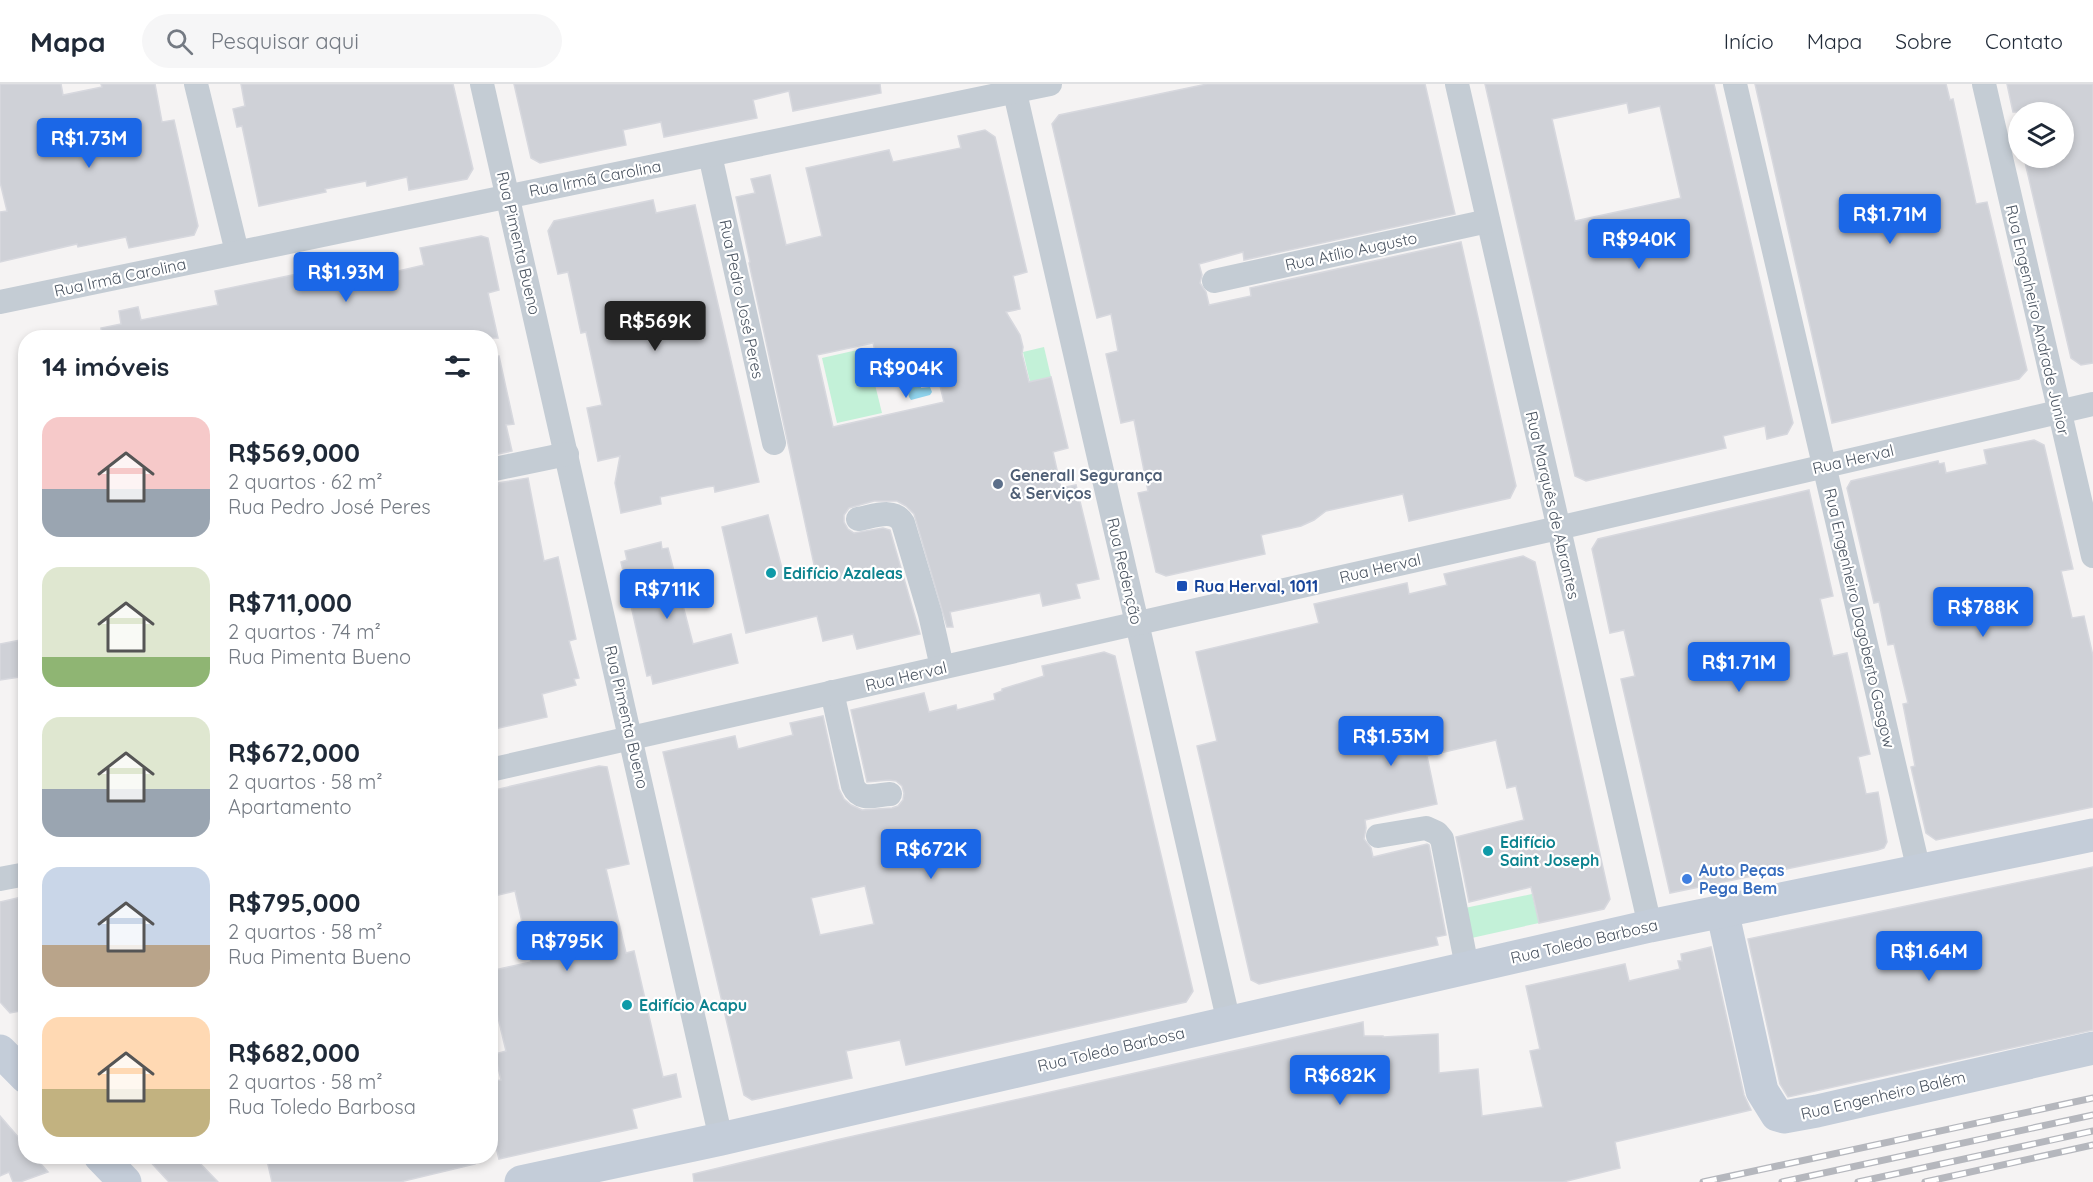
<!DOCTYPE html>
<html lang="pt">
<head>
<meta charset="utf-8">
<style>
	:root { --surface:#fff; --page:#f6f6f7; --text:#1f2937; --muted:#747a83; --line:#e0e1e3; --accent:#1b67e7 }
	body { margin:0; font-family:Quicksand,sans-serif; background:var(--page); color:var(--text); height:100vh; display:flex; flex-direction:column; font-size:22px; white-space:nowrap }
	* { box-sizing:border-box; margin:0 }
	p { font-size:20px; color:var(--muted) }
	.icon { flex:none; width:33px; height:33px; fill:none; stroke:currentColor; stroke-width:2; stroke-linecap:round; stroke-linejoin:round }
	.map { position:relative; flex:1; overflow:hidden }
	.sheet { position:absolute; left:18px; top:246px; width:480px; height:834px; display:flex; flex-direction:column; background:var(--surface); border-radius:24px; box-shadow:0 3px 9px #0003 }
	.sheet>* { flex:none }
	.controls { position:absolute; left:2008px; top:18px; display:grid; gap:12px }
	.controls a { display:grid; place-items:center; width:66px; height:66px; border-radius:50%; background:var(--surface); box-shadow:0 3px 9px #0003; font-size:30px }
	.price { position:absolute; translate:-50% -51px; padding:0 14px; border-radius:6px; background:var(--accent); color:#fff; font-size:20px; line-height:39px; filter:drop-shadow(0 2px 3px #0008) }
	.price::after { content:''; position:absolute; left:50%; top:36px; width:18px; height:14px; margin-left:-9px; background:inherit; clip-path:polygon(0 0,100% 0,50% 100%) }
	.price.selected { background:#222; color:#fff }
	ul { padding:0; list-style:none }
	li { display:flex; align-items:center; gap:18px; height:150px; padding:0 24px }
	li span { display:grid; place-items:center; flex:none; width:168px; height:120px; border-radius:18px; color:#555 }
	li>.icon { margin-inline-start:auto }
	span .icon { width:72px; height:72px; fill:#fffc; stroke-width:1 }
	li b { font-size:26px }
	h2 { display:flex; justify-content:space-between; align-items:center; height:72px; padding:0 24px; font-size:26px }
	header { display:flex; align-items:center; gap:36px; box-sizing:border-box; height:84px; padding:0 30px; background:var(--surface); border-bottom:2px solid var(--line) }
	header strong { font-size:28px }
	nav { display:flex; gap:33px; margin-inline-start:auto; font-size:21px }
	.search { width:420px; height:54px; background:var(--page); display:flex; align-items:center; gap:15px; box-sizing:border-box; padding:0 21px; border-radius:33px; color:var(--muted); font-size:22px }
	.map>svg:first-child { display:block }
	.green { fill:#c3f1d8 }
	.water { fill:#90d4ed }
	.building { fill:#cfd1d7; stroke:#d7d8de; stroke-width:1.5; fill-rule:evenodd }
	.lines { fill:none; stroke-linecap:round; stroke-linejoin:round }
	.street { stroke:#c4ccd4; stroke-width:24 }
	.secondary { stroke:#c4cdd9; stroke-width:33 }
	.rail-casing { stroke:#b5b7bd; stroke-width:7 }
	.rail { stroke:#fff; stroke-width:4.5; stroke-dasharray:14; stroke-linecap:butt }
	.service-dot { fill:#5c6f8a; stroke:#fff; stroke-width:2 }
	.culture-dot { fill:#0f9aa8; stroke:#fff; stroke-width:2 }
	.transit-dot { fill:#1a4fb4; stroke:#fff; stroke-width:2 }
	.shop-dot { fill:#3f7fe0; stroke:#fff; stroke-width:2 }
	.labels { text-anchor:middle; stroke-width:4.5; stroke-linejoin:round; paint-order:stroke }
	.street-label { font-size:16px; fill:#4a5461; stroke:#fff }
	.service-label { font-size:16px; font-weight:bold; fill:#4e5e75; stroke:#fff; text-anchor:start }
	.culture-label { font-size:16px; font-weight:bold; fill:#0d838f; stroke:#fff; text-anchor:start }
	.transit-label { font-size:16px; font-weight:bold; fill:#164399; stroke:#fff; text-anchor:start }
	.shop-label { font-size:16px; font-weight:bold; fill:#366cbe; stroke:#fff; text-anchor:start }
</style>
</head>
<body>
<header>
<strong>Mapa</strong>
<div class="search"><svg class="icon" aria-label="search" viewBox="0 0 24 24"><circle cx="10" cy="10" r="6"/><path d="M15 15l6 6"/></svg>Pesquisar aqui</div>
<nav><a>Início</a><a>Mapa</a><a>Sobre</a><a>Contato</a></nav>
</header>
<div class="map">
<svg width="2093" height="1098" viewBox="0 0 2093 1098">
	<rect width="100%" height="100%" fill="#f5f3f3"/>
	<g class="green">
		<path d="M 1044,263 L 1051,293 L 1030,298 L 1023,268 Z"/>
		<path d="M 866,264 L 882,329 L 837,339 L 822,274 Z"/>
		<path d="M 1532,810 L 1539,839 L 1467,855 L 1460,825 Z"/>
	</g>
	<path class="water" d="M 917,290 L 921,293 L 921,304 L 930,303 L 932,308 L 930,311 L 911,316 L 909,313 L 905,294 L 908,291 Z"/>
	<g class="building">
		<path d="M 0,0 L 61,0 L 63,11 L 102,3 L 101,0 L 155,0 L 162,38 L 174,36 L 198,142 L 194,151 L 129,164 L 126,153 L 78,163 L 77,160 L 0,178 L 0,128 L 7,127 L 0,98 Z"/>
		<path d="M 241,0 L 453,0 L 473,85 L 467,95 L 409,106 L 407,93 L 367,102 L 366,97 L 325,105 L 326,108 L 259,122 L 242,42 L 237,43 L 233,25 L 245,22 Z"/>
		<path d="M 514,0 L 880,0 L 881,9 L 793,27 L 789,7 L 753,16 L 757,34 L 664,53 L 661,38 L 623,46 L 626,61 L 540,79 L 531,74 Z"/>
		<path d="M 1207,0 L 1425,0 L 1455,130 L 1244,176 L 1243,168 L 1199,180 L 1202,191 L 1200,199 L 1206,208 L 1209,221 L 1251,212 L 1250,204 L 1461,158 L 1516,402 L 1510,414 L 1409,437 L 1403,410 L 1326,427 L 1314,436 L 1301,442 L 1261,451 L 1265,470 L 1166,492 L 1156,488 L 1138,409 L 1148,407 L 1134,336 L 1121,339 L 1106,270 L 1118,267 L 1111,230 L 1097,234 L 1052,40 L 1059,31 Z"/>
		<path d="M 1485,0 L 1714,0 L 1793,339 L 1787,350 L 1767,355 L 1765,342 L 1723,352 L 1726,364 L 1586,397 L 1575,392 ZM 1627,19 L 1629,29 L 1660,22 L 1681,114 L 1575,137 L 1552,35 Z"/>
		<path d="M 1755,0 L 1946,0 L 1950,16 L 1953,15 L 1976,120 L 1987,118 L 2027,286 L 2019,295 L 1832,339 Z"/>
		<path d="M 2007,0 L 2093,0 L 2093,279 L 2081,281 L 2071,274 L 2024,74 L 2064,74 L 2064,28 L 2013,28 Z"/>
		<path d="M 985,46 L 995,53 L 1027,188 L 1013,192 L 1020,225 L 1006,228 L 1020,251 L 1023,263 L 1022,270 L 1029,298 L 1051,293 L 1068,364 L 1053,368 L 1061,404 L 1076,401 L 1099,495 L 1076,500 L 1080,514 L 1043,522 L 1040,509 L 950,528 L 953,543 L 947,543 L 914,430 L 906,422 L 897,417 L 874,417 L 849,424 L 844,431 L 844,438 L 848,445 L 854,449 L 883,444 L 890,446 L 920,550 L 857,565 L 853,550 L 823,557 L 817,532 L 746,549 L 722,443 L 768,431 L 784,492 L 815,485 L 749,179 L 750,178 L 736,113 L 755,109 L 751,95 L 770,91 L 786,161 L 822,152 L 806,84 L 889,66 L 893,78 L 961,64 L 958,52 ZM 873,259 L 878,278 L 931,265 L 944,318 L 833,343 L 817,271 Z"/>
		<path d="M 653,116 L 656,129 L 695,121 L 759,398 L 715,408 L 714,402 L 707,403 L 660,413 L 661,420 L 621,429 L 615,399 L 620,372 L 598,377 L 587,324 L 602,321 L 586,248 L 581,249 L 568,188 L 558,190 L 548,147 L 554,137 Z"/>
		<path d="M 481,152 L 488,154 L 499,206 L 488,209 L 498,254 L 102,254 L 101,244 L 121,240 L 119,227 L 138,223 L 141,236 L 218,221 L 215,207 L 350,179 L 353,192 L 376,187 L 377,192 L 424,181 L 420,164 Z"/>
		<path d="M 499,272 L 514,340 L 506,341 L 512,367 L 493,371 L 490,359 L 490,273 Z"/>
		<path d="M 2034,356 L 2044,361 L 2073,485 L 2061,487 L 2072,534 L 2084,532 L 2093,572 L 2093,723 L 1936,756 L 1926,749 L 1911,683 L 1915,682 L 1903,620 L 1908,619 L 1897,573 L 1894,560 L 1888,561 L 1879,518 L 1874,519 L 1847,404 L 1851,397 L 1938,377 L 1939,380 L 1944,379 L 1946,389 L 1987,380 L 1984,366 Z"/>
		<path d="M 528,394 L 544,477 L 558,473 L 576,555 L 569,557 L 579,594 L 574,595 L 576,601 L 542,610 L 547,633 L 490,646 L 490,411 L 496,410 L 494,402 L 498,401 L 498,399 Z"/>
		<path d="M 1809,406 L 1833,512 L 1820,515 L 1833,572 L 1847,569 L 1870,670 L 1858,673 L 1866,710 L 1878,708 L 1887,758 L 1884,764 L 1878,766 L 1670,809 L 1621,595 L 1635,592 L 1624,546 L 1610,549 L 1592,465 L 1598,455 Z"/>
		<path d="M 661,458 L 662,465 L 668,464 L 693,560 L 731,550 L 738,579 L 653,600 L 651,591 L 647,592 L 621,478 L 627,476 L 625,467 Z"/>
		<path d="M 1523,472 L 1535,478 L 1610,815 L 1604,825 L 1539,839 L 1531,803 L 1469,818 L 1456,753 L 1524,736 L 1516,702 L 1507,704 L 1496,656 L 1427,672 L 1437,720 L 1365,736 L 1366,744 L 1364,755 L 1371,764 L 1373,773 L 1427,760 L 1429,761 L 1446,851 L 1436,853 L 1438,861 L 1259,900 L 1251,896 L 1197,662 L 1217,657 L 1196,568 L 1319,539 L 1314,520 L 1407,499 L 1409,510 L 1447,501 L 1444,490 Z"/>
		<path d="M 26,555 L 26,592 L 0,596 L 0,560 Z"/>
		<path d="M 1104,568 L 1115,572 L 1153,737 L 1193,907 L 1186,918 L 906,981 L 900,956 L 846,967 L 852,994 L 752,1016 L 744,1011 L 663,668 L 735,652 L 738,665 L 793,651 L 790,639 L 823,632 L 839,705 L 844,715 L 851,721 L 862,726 L 892,724 L 898,722 L 903,716 L 904,709 L 902,702 L 896,697 L 889,696 L 867,698 L 851,626 L 924,609 L 929,628 L 956,621 L 957,626 L 995,616 L 994,610 L 1002,607 L 1002,605 L 1044,592 L 1042,582 ZM 865,802 L 874,840 L 820,851 L 811,814 Z"/>
		<path d="M 599,682 L 607,683 L 629,780 L 606,785 L 626,869 L 634,867 L 663,993 L 676,990 L 681,1013 L 632,1025 L 637,1044 L 499,1075 L 490,1039 L 490,998 L 501,996 L 495,970 L 506,967 L 490,900 L 490,887 L 531,878 L 515,807 L 490,813 L 490,707 Z"/>
		<path d="M 2093,783 L 2093,946 L 1788,1013 L 1780,1000 L 1748,855 Z"/>
		<path d="M 26,812 L 26,926 L 10,929 L 0,918 L 0,818 Z"/>
		<path d="M 1711,863 L 1744,1011 L 1751,1026 L 1615,1058 L 1620,1084 L 1563,1098 L 694,1098 L 693,1090 L 836,1056 L 1363,938 L 1364,952 L 1383,952 L 1383,953 L 1438,950 L 1439,989 L 1478,985 L 1482,1032 L 1543,1023 L 1530,967 L 1540,965 L 1526,902 L 1625,880 L 1629,897 L 1680,885 L 1678,877 L 1682,877 L 1681,870 Z"/>
		<path d="M 0,1032 L 26,1062 L 26,1072 L 34,1072 L 48,1088 L 20,1098 L 13,1098 L 9,1088 L 0,1092 Z"/>
		<path d="M 145,1072 L 193,1072 L 218,1098 L 169,1098 Z"/>
		<path d="M 266,1072 L 474,1072 L 475,1080 L 400,1098 L 272,1098 Z"/>
	</g>
	<g class="lines">
		<g class="street">
			<path d="M 196,0 L 237,168"/>
			<path d="M 482,0 L 721,1055"/>
			<path d="M 1013,0 L 1229,939"/>
			<path d="M 1457,0 L 1650,842"/>
			<path d="M 1735,0 L 1919,787"/>
			<path d="M 1984,0 L 2093,472"/>
			<path d="M 710,71 L 774,359"/>
			<path d="M 1214,197 L 1488,137"/>
			<path d="M 0,218 L 1050,0"/>
			<path d="M 490,386 L 567,370"/>
			<path d="M 858,435 C 872,433 894,423 903,439 L 930,530 L 942,583"/>
			<path d="M 832,608 L 853,702 C 860,718 875,711 890,710"/>
			<path d="M 490,686 L 1558,444 L 2093,320"/>
			<path d="M 1378,752 L 1426,744 L 1437,749 L 1442,755 L 1467,883"/>
			<path d="M 0,795 L 26,790"/>
		</g>
		<g class="secondary">
			<path d="M 1722,826 L 1762,1007 L 1777,1031 L 1784,1033 L 1817,1027 L 2093,964"/>
			<path d="M 0,967 L 26,993"/>
			<path d="M 100,1072 L 125,1098"/>
			<path d="M 521,1098 L 721,1055 L 1650,842 L 2093,751"/>
		</g>
		<defs>
			<g id="rail">
				<path d="M 1703,1098 L 2093,1014"/>
				<path d="M 1782,1098 L 2093,1031"/>
				<path d="M 1858,1098 L 2093,1047"/>
				<path d="M 1925,1098 L 2093,1061"/>
			</g>
		</defs>
		<use href="#rail" class="rail-casing"/>
		<use href="#rail" class="rail"/>
	</g>
	<circle class="service-dot" cx="998" cy="400" r="6"/>
	<g class="culture-dot">
		<circle cx="771" cy="489" r="6"/>
		<circle cx="1488" cy="767" r="6"/>
		<circle cx="627" cy="921" r="6"/>
	</g>
	<rect class="transit-dot" x="1176" y="496" width="12" height="12" rx="3"/>
	<circle class="shop-dot" cx="1687" cy="795" r="6"/>
	<g class="labels">
		<g class="street-label">
			<text transform="translate(595 94) rotate(-11)" y="6">Rua Irmã Carolina</text>
			<text transform="translate(519 159) rotate(77)" y="6">Rua Pimenta Bueno</text>
			<text transform="translate(1351 167) rotate(-12)" y="6">Rua Atílio Augusto</text>
			<text transform="translate(120 193) rotate(-12)" y="6">Rua Irmã Carolina</text>
			<text transform="translate(742 215) rotate(78)" y="6">Rua Pedro José Peres</text>
			<text transform="translate(2038 236) rotate(77)" y="6">Rua Engenheiro Andrade Junior</text>
			<text transform="translate(1853 375) rotate(-13)" y="6">Rua Herval</text>
			<text transform="translate(1553 421) rotate(77)" y="6">Rua Marquês de Abrantes</text>
			<text transform="translate(1380 484) rotate(-13)" y="6">Rua Herval</text>
			<text transform="translate(1125 487) rotate(77)" y="6">Rua Redenção</text>
			<text transform="translate(1860 534) rotate(77)" y="6">Rua Engenheiro Dagoberto Gasgow</text>
			<text transform="translate(906 592) rotate(-13)" y="6">Rua Herval</text>
			<text transform="translate(627 633) rotate(77)" y="6">Rua Pimenta Bueno</text>
			<text transform="translate(1584 857) rotate(-13)" y="6">Rua Toledo Barbosa</text>
			<text transform="translate(1111 965) rotate(-13)" y="6">Rua Toledo Barbosa</text>
			<text transform="translate(1883 1011) rotate(-13)" y="6">Rua Engenheiro Balém</text>
		</g>
		<g class="service-label">
			<text x="1010" y="397">Generall Segurança<tspan x="1010" dy="18">&amp; Serviços</tspan></text>
		</g>
		<g class="culture-label">
			<text x="783" y="495">Edifício Azaleas</text>
			<text x="1500" y="764">Edifício<tspan x="1500" dy="18">Saint Joseph</tspan></text>
			<text x="639" y="927">Edifício Acapu</text>
		</g>
		<g class="transit-label">
			<text x="1194" y="508">Rua Herval, 1011</text>
		</g>
		<g class="shop-label">
			<text x="1699" y="792">Auto Peças<tspan x="1699" dy="18">Pega Bem</tspan></text>
		</g>
	</g>
</svg>
<div class="controls">
<a><svg class="icon" aria-label="layers" viewBox="0 0 24 24"><path d="M12 4l9 5-9 5-9-5zM3 14l9 5 9-5"/></svg></a>
</div>
<b class="price" style="left:89px;top:85px">R$1.73M</b>
<b class="price" style="left:1890px;top:161px">R$1.71M</b>
<b class="price" style="left:1639px;top:186px">R$940K</b>
<b class="price" style="left:346px;top:219px">R$1.93M</b>
<b class="price selected" style="left:655px;top:268px">R$569K</b>
<b class="price" style="left:906px;top:315px">R$904K</b>
<b class="price" style="left:667px;top:536px">R$711K</b>
<b class="price" style="left:1983px;top:554px">R$788K</b>
<b class="price" style="left:1739px;top:609px">R$1.71M</b>
<b class="price" style="left:1391px;top:683px">R$1.53M</b>
<b class="price" style="left:931px;top:796px">R$672K</b>
<b class="price" style="left:567px;top:888px">R$795K</b>
<b class="price" style="left:1929px;top:898px">R$1.64M</b>
<b class="price" style="left:1340px;top:1022px">R$682K</b>
<section class="sheet">
<h2>14 imóveis<svg class="icon" aria-label="filters" viewBox="0 0 24 24"><path d="M4 7h16M4 17h16"/><circle cx="9" cy="7" r="2"/><circle cx="15" cy="17" r="2"/></svg></h2>
<ul>
<li><span style="background:linear-gradient(#f6c9c9 60%,#9aa5b1 0)"><svg class="icon" aria-label="home" viewBox="0 0 24 24"><path d="M3 11l9-7 9 7M6 9v11h12V9"/></svg></span><div><b>R$569,000</b><p>2 quartos · 62 m²</p><p>Rua Pedro José Peres</p></div></li>
<li><span style="background:linear-gradient(#dfe7d0 75%,#8fb573 0)"><svg class="icon" aria-label="home" viewBox="0 0 24 24"><path d="M3 11l9-7 9 7M6 9v11h12V9"/></svg></span><div><b>R$711,000</b><p>2 quartos · 74 m²</p><p>Rua Pimenta Bueno</p></div></li>
<li><span style="background:linear-gradient(#dfe7d0 60%,#9aa5b1 0)"><svg class="icon" aria-label="home" viewBox="0 0 24 24"><path d="M3 11l9-7 9 7M6 9v11h12V9"/></svg></span><div><b>R$672,000</b><p>2 quartos · 58 m²</p><p>Apartamento</p></div></li>
<li><span style="background:linear-gradient(#c9d6e8 65%,#b9a48a 0)"><svg class="icon" aria-label="home" viewBox="0 0 24 24"><path d="M3 11l9-7 9 7M6 9v11h12V9"/></svg></span><div><b>R$795,000</b><p>2 quartos · 58 m²</p><p>Rua Pimenta Bueno</p></div></li>
<li><span style="background:linear-gradient(#ffd9b3 60%,#c2b280 0)"><svg class="icon" aria-label="home" viewBox="0 0 24 24"><path d="M3 11l9-7 9 7M6 9v11h12V9"/></svg></span><div><b>R$682,000</b><p>2 quartos · 58 m²</p><p>Rua Toledo Barbosa</p></div></li>
</ul>
</section>
</div>
</body>
</html>
